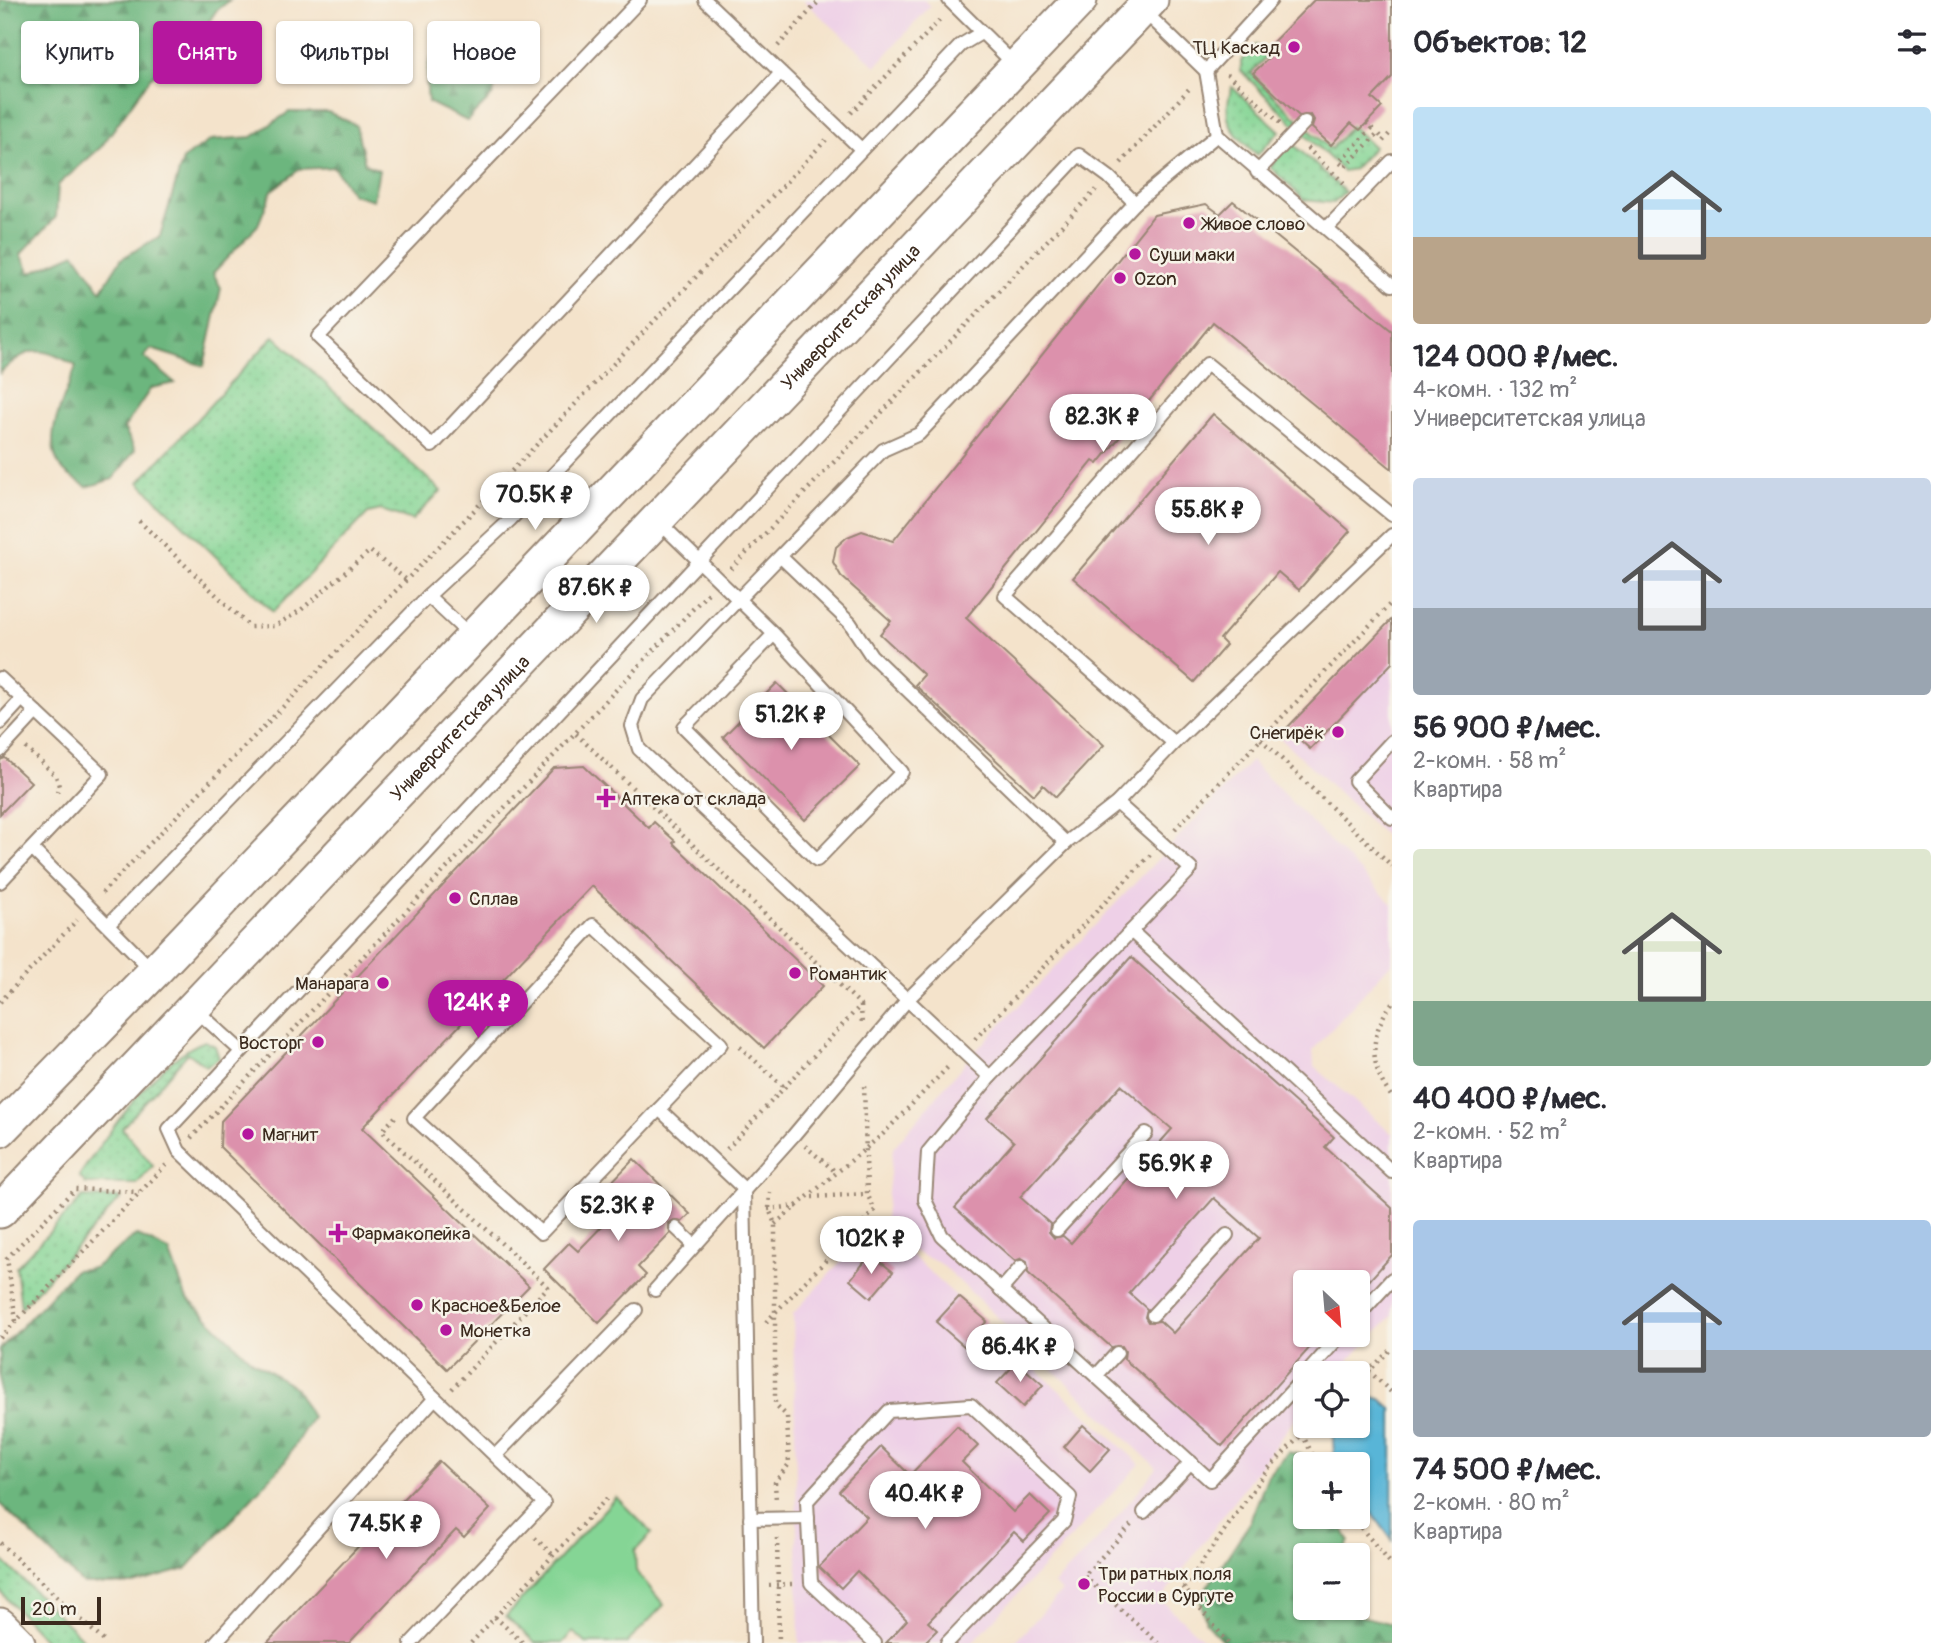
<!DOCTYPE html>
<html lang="ru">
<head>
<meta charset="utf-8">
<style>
	:root { --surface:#fff; --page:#f7f7f7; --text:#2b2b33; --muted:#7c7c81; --accent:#b5179e }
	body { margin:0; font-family:Pangolin,sans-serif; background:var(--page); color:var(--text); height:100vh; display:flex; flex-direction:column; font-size:26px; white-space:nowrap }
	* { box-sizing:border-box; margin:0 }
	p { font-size:23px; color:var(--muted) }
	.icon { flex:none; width:38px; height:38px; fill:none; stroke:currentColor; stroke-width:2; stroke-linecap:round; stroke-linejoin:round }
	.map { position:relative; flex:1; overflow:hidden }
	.sheet { display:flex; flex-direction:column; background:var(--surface); width:560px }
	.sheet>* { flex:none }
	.banner { position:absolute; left:21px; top:21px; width:665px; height:63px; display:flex; gap:14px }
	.needle { width:46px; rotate:154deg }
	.fabs { position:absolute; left:1293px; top:1270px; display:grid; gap:14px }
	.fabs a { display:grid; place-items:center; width:77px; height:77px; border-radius:7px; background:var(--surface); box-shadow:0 2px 5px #0004; font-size:35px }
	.scale { position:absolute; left:21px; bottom:18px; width:80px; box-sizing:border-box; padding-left:7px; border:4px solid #3b2a1e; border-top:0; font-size:19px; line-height:24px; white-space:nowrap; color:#3b2a1e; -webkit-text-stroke:5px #f7f3e8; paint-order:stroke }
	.price { position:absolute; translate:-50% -60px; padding:0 16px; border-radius:24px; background:#fff; color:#222; font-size:23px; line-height:46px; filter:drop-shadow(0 2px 4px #0008) }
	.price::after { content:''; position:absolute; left:50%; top:42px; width:21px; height:16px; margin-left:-10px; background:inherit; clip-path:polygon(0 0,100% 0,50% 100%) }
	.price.current { background:var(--accent); color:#fff }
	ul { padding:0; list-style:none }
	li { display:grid; align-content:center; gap:14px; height:371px; padding:0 21px }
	li span { display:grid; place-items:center; height:217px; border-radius:7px; color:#555 }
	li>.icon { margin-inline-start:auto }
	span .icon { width:126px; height:126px; fill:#fffc; stroke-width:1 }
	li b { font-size:30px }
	h2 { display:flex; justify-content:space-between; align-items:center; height:84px; padding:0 21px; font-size:30px }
	.pill { padding:0 24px; border-radius:7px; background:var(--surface); box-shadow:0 2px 5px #0004; font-size:24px; line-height:63px }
	.pill.current { background:var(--accent); color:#fff }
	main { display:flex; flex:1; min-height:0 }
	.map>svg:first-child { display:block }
	.built { fill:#eed0e7; fill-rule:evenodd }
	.grass { fill:url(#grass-dots); stroke:#60805a; stroke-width:2 }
	.forest { fill:url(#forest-firs); stroke:#54704e; stroke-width:2 }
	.green { fill:#85d595; stroke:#60805a; stroke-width:2 }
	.water { fill:#59b5d7; stroke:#4a707a; stroke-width:2 }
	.building { fill:#dc91ac; fill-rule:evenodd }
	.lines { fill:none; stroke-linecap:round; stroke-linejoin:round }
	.lane-casing { stroke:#988674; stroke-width:16 }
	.secondary-casing { stroke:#988674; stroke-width:37 }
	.path { stroke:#988674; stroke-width:4.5; stroke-dasharray:2 5; stroke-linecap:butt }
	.lane { stroke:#fff; stroke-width:12 }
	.secondary { stroke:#fff; stroke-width:33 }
	.poi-dot { fill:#b5179e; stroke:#f7f3e8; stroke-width:2.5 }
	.labels { text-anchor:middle; stroke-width:5; stroke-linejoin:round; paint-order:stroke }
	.poi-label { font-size:19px; fill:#3b2a1e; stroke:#f7f3e8; text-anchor:start }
	.street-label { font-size:19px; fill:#3b2a1e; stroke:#f7f3e8 }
</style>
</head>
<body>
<main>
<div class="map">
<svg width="1392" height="1643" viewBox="0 0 1392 1643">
	<defs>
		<pattern id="grass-dots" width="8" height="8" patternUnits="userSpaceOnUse" patternTransform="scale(1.75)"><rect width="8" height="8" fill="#85d595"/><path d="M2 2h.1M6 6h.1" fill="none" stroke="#74b780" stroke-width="1.8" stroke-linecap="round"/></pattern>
		<pattern id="forest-firs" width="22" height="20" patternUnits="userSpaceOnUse" patternTransform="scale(1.75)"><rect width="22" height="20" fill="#6cb67e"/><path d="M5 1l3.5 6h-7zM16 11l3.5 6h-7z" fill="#5a9467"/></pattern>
	</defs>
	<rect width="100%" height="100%" fill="#f7f3e8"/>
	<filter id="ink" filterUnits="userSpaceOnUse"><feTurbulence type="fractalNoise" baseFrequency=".0143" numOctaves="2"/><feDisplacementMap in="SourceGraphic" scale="14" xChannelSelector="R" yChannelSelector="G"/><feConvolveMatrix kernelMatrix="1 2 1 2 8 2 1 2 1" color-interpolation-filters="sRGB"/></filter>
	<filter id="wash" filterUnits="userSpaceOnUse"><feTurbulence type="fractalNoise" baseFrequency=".00686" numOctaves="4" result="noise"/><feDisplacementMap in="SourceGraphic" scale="28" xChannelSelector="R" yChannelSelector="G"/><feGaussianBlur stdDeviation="1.57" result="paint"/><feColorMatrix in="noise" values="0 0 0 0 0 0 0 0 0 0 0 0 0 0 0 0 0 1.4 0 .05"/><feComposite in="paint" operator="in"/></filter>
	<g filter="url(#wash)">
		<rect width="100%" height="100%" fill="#f4e3cb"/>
		<g class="built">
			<path d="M 803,0 L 924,0 L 930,6 L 876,66 Z"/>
			<path d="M 1392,619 L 1392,842 L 1279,737 Z"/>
			<path d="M 1251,761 L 1392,904 L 1392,962 L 1313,1050 L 1314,1066 L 1392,1134 L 1392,1316 L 1336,1374 L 1306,1374 L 1305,1405 L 1161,1600 L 1207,1643 L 1014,1643 L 1061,1592 L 1054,1584 L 1105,1532 L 1157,1468 L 941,1264 L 913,1251 L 885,1219 L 893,1148 L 969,1058 ZM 1306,1283 L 1358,1283 L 1358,1335 L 1306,1335 Z"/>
			<path d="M 876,1223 L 1140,1464 L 972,1643 L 799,1643 L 793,1314 Z"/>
		</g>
		<g class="grass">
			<path d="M 1256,45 L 1267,56 L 1251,73 L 1299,120 L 1295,125 L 1241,71 L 1241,61 Z"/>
			<path d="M 1232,87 L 1280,131 L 1257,155 C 1232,131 1220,123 1232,87 Z"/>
			<path d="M 1305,126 L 1331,149 L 1351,126 L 1374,147 L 1354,169 L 1343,171 L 1301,131 Z"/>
			<path d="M 1291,142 L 1345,192 L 1334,203 L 1304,200 L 1270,167 Z"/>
			<path d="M 274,336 L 441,491 L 412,520 L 381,510 L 368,513 L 273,612 L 139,482 Z"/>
			<path d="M 205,1041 L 215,1046 L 219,1058 L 206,1066 L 188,1053 L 122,1128 L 153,1166 L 137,1184 L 86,1184 L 79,1176 C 107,1135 157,1058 205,1041 Z"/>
			<path d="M 83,1197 L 121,1198 L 21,1308 L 16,1267 Z"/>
			<path d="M 0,1558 L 87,1643 L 48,1643 L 0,1591 Z"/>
		</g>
		<g class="forest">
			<path d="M 0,0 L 230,0 L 216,11 L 185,58 L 151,77 L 101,147 L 58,185 L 56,217 L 21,254 L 30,273 L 75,253 L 101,291 L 121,259 L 160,236 L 183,159 L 211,140 L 252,137 L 289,112 L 328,112 L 356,125 L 365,164 L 379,170 L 373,200 L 352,194 L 334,167 L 300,169 L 272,190 L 258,225 L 213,273 L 221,288 L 204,366 L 151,349 L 144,357 L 175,383 L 151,388 L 124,428 L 135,450 L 113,479 L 87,487 C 80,482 70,477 64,471 C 37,442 67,395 76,366 C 42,346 28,345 0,373 Z"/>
			<path d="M 460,29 L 479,59 L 499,65 L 493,95 L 467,121 L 428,102 C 424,65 427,50 460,29 Z"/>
			<path d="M 136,1235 L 169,1251 L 186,1297 L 250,1359 L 295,1388 L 312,1417 L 284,1463 L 186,1569 L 133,1584 L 83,1584 L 0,1504 L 0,1349 L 75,1270 L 94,1268 Z"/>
			<path d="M 1288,1452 L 1302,1455 L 1310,1465 L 1306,1465 L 1306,1517 L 1338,1517 L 1349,1541 L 1342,1556 L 1306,1556 L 1306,1608 L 1344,1608 L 1345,1612 L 1392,1624 L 1392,1643 L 1225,1643 L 1206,1623 L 1200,1598 L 1249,1524 L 1268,1475 Z"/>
		</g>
		<path class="green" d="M 616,1497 L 652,1533 L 635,1551 L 636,1571 L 664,1605 L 627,1643 L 586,1643 L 573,1632 L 562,1643 L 535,1643 L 506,1616 Z"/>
		<path class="water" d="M 1364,1395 L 1381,1399 L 1392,1409 L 1392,1540 L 1358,1494 L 1358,1465 L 1340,1465 L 1334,1453 L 1332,1426 L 1358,1426 L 1358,1399 Z"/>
		<g id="blocks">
			<g class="building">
				<path d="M 1314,0 L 1392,0 L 1392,77 L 1372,98 L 1382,107 L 1360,130 L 1351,123 L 1331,145 L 1312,128 L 1314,120 L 1311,115 L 1299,116 L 1253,73 L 1271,56 L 1265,50 Z"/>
				<path d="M 1233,201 L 1392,331 L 1392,469 L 1213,322 L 1098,464 L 1093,461 L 966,618 L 1104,745 L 1056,797 L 1043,785 L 1034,795 L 915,685 L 924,675 L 880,634 L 891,621 L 841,576 L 833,562 L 836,547 L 847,537 L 862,531 L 893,541 L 1154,215 L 1206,204 L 1220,214 Z"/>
				<path d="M 1213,414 L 1350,531 L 1299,590 L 1278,572 L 1220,639 L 1226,645 L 1194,682 L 1073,578 Z"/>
				<path d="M 1392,619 L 1392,663 L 1310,749 L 1287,728 Z"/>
				<path d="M 777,683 L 860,766 L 805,820 L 723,737 Z"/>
				<path d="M 5,758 L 31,782 L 0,814 L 0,760 Z"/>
				<path d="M 584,766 L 649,828 L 654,822 L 675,841 L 673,843 L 823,986 L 764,1048 L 592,886 L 362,1128 L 529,1286 L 447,1369 L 220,1147 L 221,1121 L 554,768 Z"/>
				<path d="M 1131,957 L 1334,1137 L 1325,1147 L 1392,1208 L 1392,1255 L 1367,1283 L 1306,1283 L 1306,1335 L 1321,1335 L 1222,1446 L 1124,1359 L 1125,1351 L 1122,1346 L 1111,1347 L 1028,1273 L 1027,1261 L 1022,1258 L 1015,1261 L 955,1208 L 1014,1142 L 987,1118 ZM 1121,1085 L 1172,1129 L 1071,1243 L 1063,1236 L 1054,1238 L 1049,1232 L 1050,1224 L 1020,1197 ZM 1214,1198 L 1259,1238 L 1173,1333 L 1160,1321 L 1148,1322 L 1145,1317 L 1147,1309 L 1129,1293 Z"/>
				<path d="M 634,1159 L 690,1214 L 682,1222 L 674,1220 L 669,1223 L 670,1234 L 638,1267 L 646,1275 L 599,1323 L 544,1269 L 569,1243 L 578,1251 L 614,1214 L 597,1197 Z"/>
				<path d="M 871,1254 L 893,1272 L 871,1298 L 850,1280 Z"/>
				<path d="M 959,1297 L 987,1321 L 965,1347 L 936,1322 Z"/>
				<path d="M 1017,1362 L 1043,1385 L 1023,1407 L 997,1383 Z"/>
				<path d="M 1083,1425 L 1110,1449 L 1090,1471 L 1064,1447 Z"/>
				<path d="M 957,1426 L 978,1446 L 962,1462 L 1013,1512 L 1030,1495 L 1050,1514 L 1024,1541 L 1014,1532 L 928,1622 L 937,1630 L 924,1643 L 886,1643 L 907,1620 L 857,1571 L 841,1588 L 819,1567 L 867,1517 L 839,1491 L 881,1447 L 910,1475 Z"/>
				<path d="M 439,1461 L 490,1509 L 464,1537 L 456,1530 L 349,1643 L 267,1643 Z"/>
			</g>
		</g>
	</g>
	<g filter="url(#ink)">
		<use href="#blocks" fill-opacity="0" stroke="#988674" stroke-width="2"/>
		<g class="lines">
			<defs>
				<g id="lane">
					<path d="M 640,0 L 318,337 L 432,446 L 781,73"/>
					<path d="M 705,0 L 860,148"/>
					<path d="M 949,0 L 1017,67"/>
					<path d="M 1144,11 L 1206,71 L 1271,0"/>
					<path d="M 1206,71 L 1217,135 L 1392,285"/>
					<path d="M 1257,172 L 1305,122"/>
					<path d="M 1327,228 L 1392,161"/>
					<path d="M 658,521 L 774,634 L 902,772 L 817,860 L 684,727 L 774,634"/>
					<path d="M 781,557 L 850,623 L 871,655 L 1066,843"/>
					<path d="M 428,596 L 471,636"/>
					<path d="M 0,678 L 102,774 L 0,882"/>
					<path d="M 0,723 L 22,699"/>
					<path d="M 1392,741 L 1355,781 L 1392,818"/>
					<path d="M 1174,743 L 1005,596 L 1207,364 L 1392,515"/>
					<path d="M 0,751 L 36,712"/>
					<path d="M 1117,803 L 1191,869 L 990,1077 L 928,1152 L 925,1200 L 942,1236 L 1210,1480 L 1306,1375"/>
					<path d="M 32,849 L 152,970"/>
					<path d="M 108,925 L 428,596 L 510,520 L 961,45 L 981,33"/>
					<path d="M 593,925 L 721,1044 L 541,1233 L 414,1118 Z"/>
					<path d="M 1131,931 L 1392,1172"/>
					<path d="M 195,1009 L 240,1050"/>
					<path d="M 990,1077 L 639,749 L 632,726 L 642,699 L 883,450 L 919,434 L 1135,203 L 1217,135"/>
					<path d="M 659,1109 L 744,1189 L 753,1643"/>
					<path d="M 676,1228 L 693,1244"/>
					<path d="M 1057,1230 L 1146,1133"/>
					<path d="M 655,1290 L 793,1136 L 908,999 L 1066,843 L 1117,803 L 1174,743 L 1392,535"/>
					<path d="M 1001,1290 L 1021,1267"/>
					<path d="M 1153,1315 L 1227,1235"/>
					<path d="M 1358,1316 L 1392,1279"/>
					<path d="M 1306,1374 L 1341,1335"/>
					<path d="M 1096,1376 L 1117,1353"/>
					<path d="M 496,1455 L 636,1310"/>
					<path d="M 1144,1512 L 1191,1462"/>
					<path d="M 750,1519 L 808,1518"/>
					<path d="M 215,1643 L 435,1398"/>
					<path d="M 411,1643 L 544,1503 L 179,1151 L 169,1129 L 1079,155 L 1109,177 L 1135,203"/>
					<path d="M 875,1643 L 811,1583 L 807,1501 L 889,1411 L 971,1405 L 1070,1497 L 1064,1521 L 947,1643"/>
				</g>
				<g id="secondary">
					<path d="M 0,1130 L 154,972 L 1080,0"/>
					<path id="s1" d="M 0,1211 L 1151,0"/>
					<path d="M 0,1625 L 18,1643"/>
				</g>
			</defs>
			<use href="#lane" class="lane-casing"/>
			<use href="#secondary" class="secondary-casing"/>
			<g class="path">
				<path d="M 778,46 L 820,0"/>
				<path d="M 1227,74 L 1280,123"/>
				<path d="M 851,113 L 942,18"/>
				<path d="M 1367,123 L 1372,128 L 1339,162 L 1345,167 L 1378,133 L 1384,140"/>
				<path d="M 1383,141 L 1392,131"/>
				<path d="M 1307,148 L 1344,183"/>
				<path d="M 1121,163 L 1189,89"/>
				<path d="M 139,521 L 250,627 L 275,626 L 301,610 L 370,551 L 408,581"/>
				<path d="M 731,569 L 1096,190"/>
				<path d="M 576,734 L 861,1005 L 727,1149"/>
				<path d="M 1261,739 L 1392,866"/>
				<path d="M 26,748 L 56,776 L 59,786 L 57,792"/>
				<path d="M 1175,829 L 1392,602"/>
				<path d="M 102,893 L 487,497 L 826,140"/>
				<path d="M 0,1002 L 77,920"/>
				<path d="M 1392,1003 C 1369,1034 1368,1066 1392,1097"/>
				<path d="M 861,1006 L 862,1025"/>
				<path d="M 975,1039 L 1150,855"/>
				<path d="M 740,1047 L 783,1086"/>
				<path d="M 395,1117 L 382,1131 L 548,1287 L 452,1389"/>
				<path d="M 191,1138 L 708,593"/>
				<path d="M 805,1146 L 837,1173"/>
				<path d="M 770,1192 L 769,1209 L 775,1224 L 775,1404 L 787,1416 L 789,1464 L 775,1482 L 776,1501"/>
				<path d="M 812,1197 L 867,1194"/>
				<path d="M 768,1209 L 798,1206"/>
				<path d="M 775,1224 L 883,1134 L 949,1066"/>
				<path d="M 16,1321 L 7,1258 L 75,1189 L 139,1192"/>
				<path d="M 766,1322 L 875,1210 L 867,1194 L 864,1083"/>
				<path d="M 0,1338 L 166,1165"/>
				<path d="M 1369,1371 L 1392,1393"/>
				<path d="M 1358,1382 L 1392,1348"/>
				<path d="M 1302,1434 L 1318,1465"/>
				<path d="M 1352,1517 L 1392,1565"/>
				<path d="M 1131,1525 L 1084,1576 L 1158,1643"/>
				<path d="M 535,1538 L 553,1555"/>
				<path d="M 777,1538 L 779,1643"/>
				<path d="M 0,1543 L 106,1643"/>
				<path d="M 769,1585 L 792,1584"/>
				<path d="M 495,1617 L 523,1643"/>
				<path d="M 471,1643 L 608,1497"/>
				<path d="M 1228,1643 L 1184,1588 L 1268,1469 L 1310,1426"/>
			</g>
			<use href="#lane" class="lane"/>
			<use href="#secondary" class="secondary"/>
		</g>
	</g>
	<g class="poi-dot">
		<circle cx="1294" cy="47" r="7"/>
		<circle cx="1189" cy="223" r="7"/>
		<circle cx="1135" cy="254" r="7"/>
		<circle cx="1120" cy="278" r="7"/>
		<circle cx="1338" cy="732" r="7"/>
		<path d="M602.5 787.5h7v7h7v7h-7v7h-7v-7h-7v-7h7z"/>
		<circle cx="455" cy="898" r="7"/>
		<circle cx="795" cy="973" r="7"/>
		<circle cx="383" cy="983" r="7"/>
		<circle cx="318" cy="1042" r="7"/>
		<circle cx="248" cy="1134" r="7"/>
		<path d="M334.5 1222.5h7v7h7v7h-7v7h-7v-7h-7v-7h7z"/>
		<circle cx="417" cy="1305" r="7"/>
		<circle cx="446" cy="1330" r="7"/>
		<circle cx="1084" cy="1584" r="7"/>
	</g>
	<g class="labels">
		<g class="poi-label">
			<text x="1280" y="54" text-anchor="end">ТЦ Каскад</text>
			<text x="1203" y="230">Живое слово</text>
			<text x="1149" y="261">Суши маки</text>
			<text x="1134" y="285">Ozon</text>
			<text x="1324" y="739" text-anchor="end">Снегирёк</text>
			<text x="620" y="805">Аптека от склада</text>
			<text x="469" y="905">Сплав</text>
			<text x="809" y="980">Романтик</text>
			<text x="369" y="990" text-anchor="end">Манарага</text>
			<text x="304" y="1049" text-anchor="end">Восторг</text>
			<text x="262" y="1141">Магнит</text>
			<text x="352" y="1240">Фармакопейка</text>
			<text x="431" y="1312">Красное&amp;Белое</text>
			<text x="460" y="1337">Монетка</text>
			<text x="1098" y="1580">Три ратных поля<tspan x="1098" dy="22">России в Сургуте</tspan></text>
		</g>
		<g class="street-label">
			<text dy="7" stroke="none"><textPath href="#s1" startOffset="1234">Университетская улица</textPath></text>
			<text dy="7" stroke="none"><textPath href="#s1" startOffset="667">Университетская улица</textPath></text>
		</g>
	</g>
</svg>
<div class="fabs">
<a><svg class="needle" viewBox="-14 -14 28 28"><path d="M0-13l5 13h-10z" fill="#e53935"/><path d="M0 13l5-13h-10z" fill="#7c7c81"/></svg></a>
<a><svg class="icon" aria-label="locate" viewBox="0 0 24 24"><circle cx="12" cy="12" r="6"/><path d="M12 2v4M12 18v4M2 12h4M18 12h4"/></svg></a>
<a>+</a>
<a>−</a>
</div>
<div class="scale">20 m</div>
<b class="price" style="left:1103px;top:454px">82.3K ₽</b>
<b class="price" style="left:535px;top:532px">70.5K ₽</b>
<b class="price" style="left:1208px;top:547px">55.8K ₽</b>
<b class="price" style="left:596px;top:625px">87.6K ₽</b>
<b class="price" style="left:791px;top:752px">51.2K ₽</b>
<b class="price current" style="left:478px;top:1040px">124K ₽</b>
<b class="price" style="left:1176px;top:1201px">56.9K ₽</b>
<b class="price" style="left:618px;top:1243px">52.3K ₽</b>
<b class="price" style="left:871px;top:1276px">102K ₽</b>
<b class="price" style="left:1020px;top:1384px">86.4K ₽</b>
<b class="price" style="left:925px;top:1531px">40.4K ₽</b>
<b class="price" style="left:386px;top:1561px">74.5K ₽</b>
<div class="banner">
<a class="pill">Купить</a>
<a class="pill current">Снять</a>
<a class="pill">Фильтры</a>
<a class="pill">Новое</a>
</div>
</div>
<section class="sheet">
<h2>Объектов: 12<svg class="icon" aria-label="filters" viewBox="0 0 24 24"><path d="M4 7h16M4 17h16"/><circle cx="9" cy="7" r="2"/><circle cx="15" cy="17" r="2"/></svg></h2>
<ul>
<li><span style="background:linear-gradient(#bfe0f5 60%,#b9a48a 0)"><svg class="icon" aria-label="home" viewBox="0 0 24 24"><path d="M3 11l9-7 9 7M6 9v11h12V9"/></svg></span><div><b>124 000 ₽/мес.</b><p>4-комн. · 132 m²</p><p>Университетская улица</p></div></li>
<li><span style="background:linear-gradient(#c9d6e8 60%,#9aa5b1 0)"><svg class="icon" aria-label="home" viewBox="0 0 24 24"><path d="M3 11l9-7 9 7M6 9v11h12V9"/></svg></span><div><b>56 900 ₽/мес.</b><p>2-комн. · 58 m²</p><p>Квартира</p></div></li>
<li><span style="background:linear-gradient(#dfe7d0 70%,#7fa58c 0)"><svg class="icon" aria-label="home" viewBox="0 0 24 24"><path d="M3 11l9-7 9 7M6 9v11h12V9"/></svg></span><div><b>40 400 ₽/мес.</b><p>2-комн. · 52 m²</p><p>Квартира</p></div></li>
<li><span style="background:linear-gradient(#a9c7e8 60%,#9aa5b1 0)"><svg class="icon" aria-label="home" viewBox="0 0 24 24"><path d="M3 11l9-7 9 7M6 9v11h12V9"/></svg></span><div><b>74 500 ₽/мес.</b><p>2-комн. · 80 m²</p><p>Квартира</p></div></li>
</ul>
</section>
</main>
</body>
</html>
